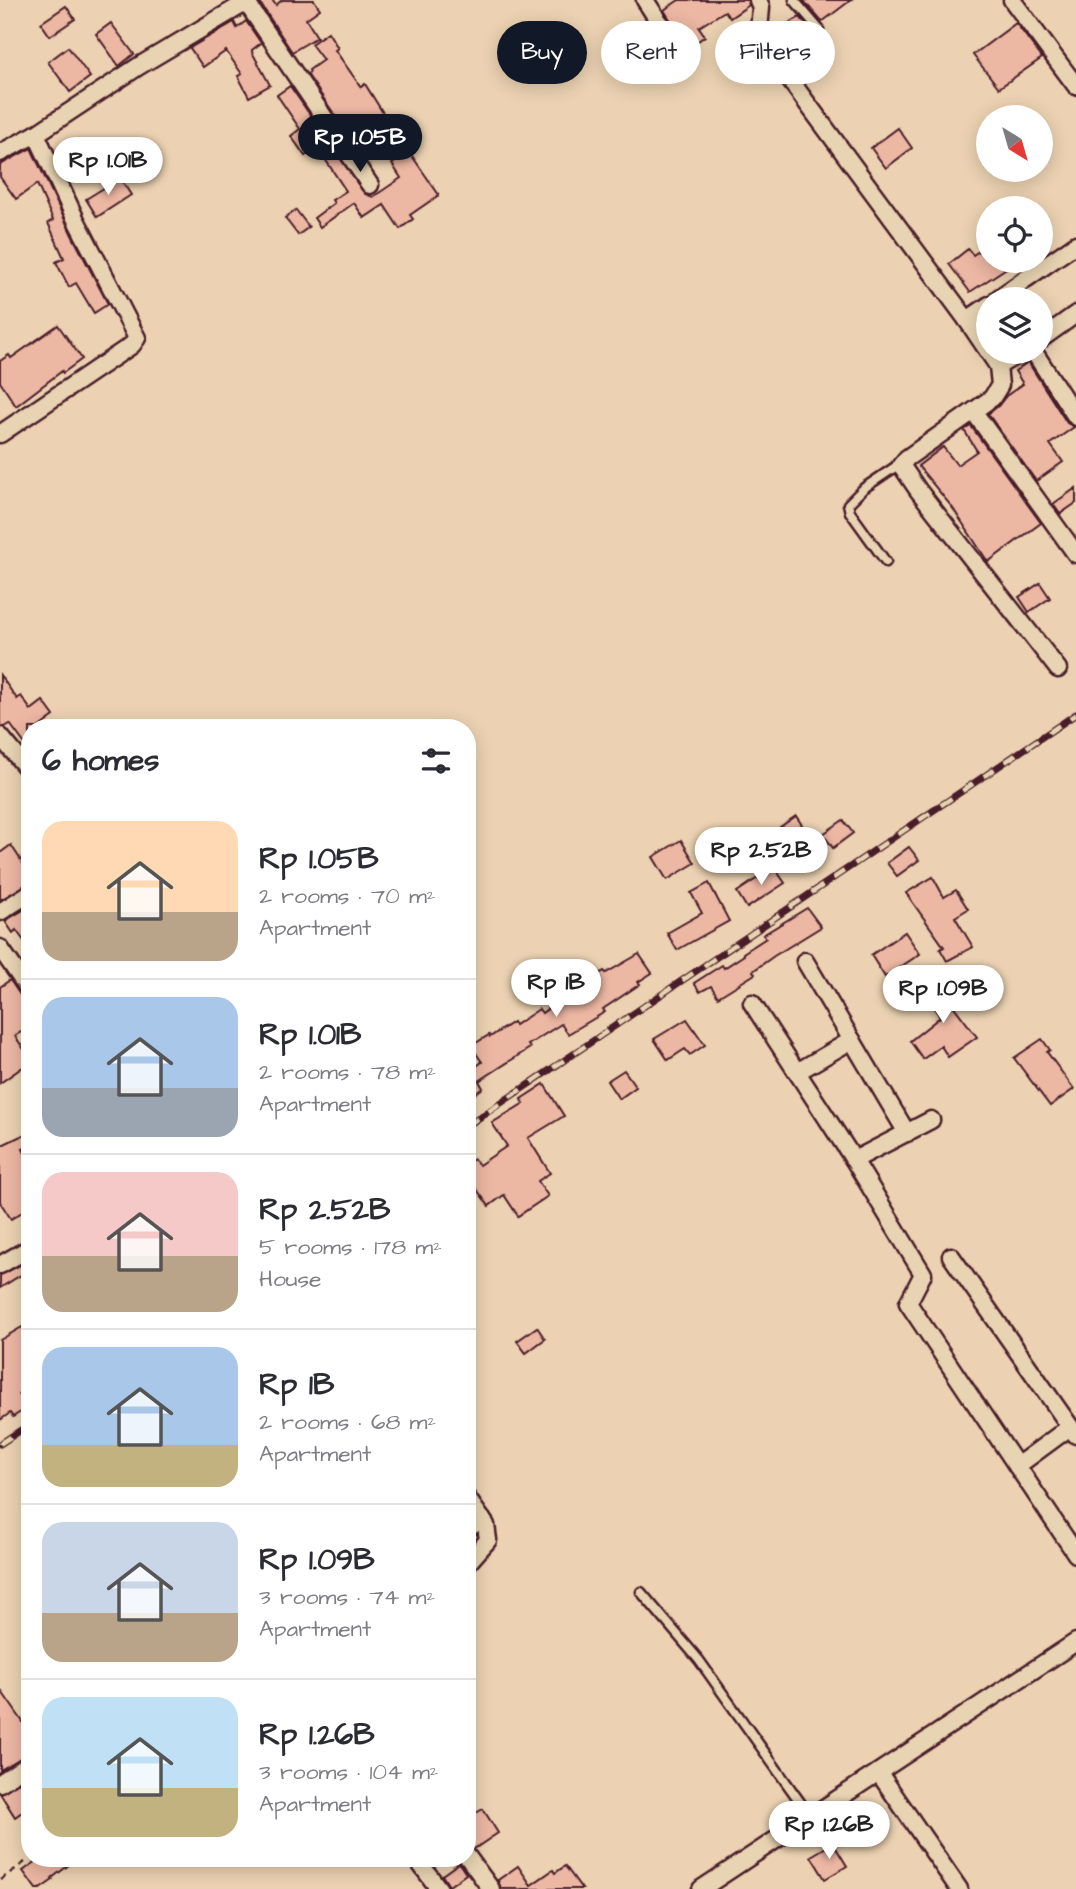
<!DOCTYPE html>
<html lang="en">
<head>
<meta charset="utf-8">
<style>
	:root { --surface:#fff; --page:#f7f7f7; --text:#2b2b33; --muted:#7c7c81; --line:#e1e1e2; --accent:#111827 }
	body { margin:0; font-family:"Architects Daughter",sans-serif; background:var(--page); color:var(--text); height:100vh; display:flex; flex-direction:column; font-size:26px; white-space:nowrap }
	* { box-sizing:border-box; margin:0 }
	p { font-size:23px; color:var(--muted) }
	.icon { flex:none; width:38px; height:38px; fill:none; stroke:currentColor; stroke-width:2; stroke-linecap:round; stroke-linejoin:round }
	.map { position:relative; flex:1; overflow:hidden }
	.details { position:absolute; left:21px; top:719px; width:455px; height:1148px; display:flex; flex-direction:column; background:var(--surface); border-radius:28px; box-shadow:0 4px 18px #0003 }
	.details>* { flex:none }
	.banner { position:absolute; left:497px; top:21px; width:472px; height:63px; display:flex; gap:14px }
	.needle { width:46px; rotate:143deg }
	.controls { position:absolute; left:976px; top:105px; display:grid; gap:14px }
	.controls a { display:grid; place-items:center; width:77px; height:77px; border-radius:50%; background:var(--surface); box-shadow:0 4px 18px #0003; font-size:35px }
	.price { position:absolute; translate:-50% -60px; padding:0 16px; border-radius:24px; background:#fff; color:#222; font-size:23px; line-height:46px; filter:drop-shadow(0 2px 4px #0008) }
	.price::after { content:''; position:absolute; left:50%; top:42px; width:21px; height:16px; margin-left:-10px; background:inherit; clip-path:polygon(0 0,100% 0,50% 100%) }
	.price.current { background:var(--accent); color:#fff }
	ul { padding:0; list-style:none }
	li { display:flex; align-items:center; gap:21px; height:175px; padding:0 21px }
	li+li { border-top:2px solid var(--line) }
	li span { display:grid; place-items:center; flex:none; width:196px; height:140px; border-radius:21px; color:#555 }
	li>.icon { margin-inline-start:auto }
	span .icon { width:84px; height:84px; fill:#fffc; stroke-width:1 }
	li b { font-size:30px }
	h2 { display:flex; justify-content:space-between; align-items:center; height:84px; padding:0 21px; font-size:30px }
	.tag { padding:0 24px; border-radius:32px; background:var(--surface); box-shadow:0 4px 18px #0003; font-size:24px; line-height:63px }
	.tag.current { background:var(--accent); color:#fff }
	.map>svg:first-child { display:block }
	.building { fill:#ecb7a3; stroke:#4a1f2b; stroke-width:2 }
	.lines { fill:none; stroke-linecap:round; stroke-linejoin:round }
	.service-casing { stroke:#4a1f2b; stroke-width:13 }
	.minor-casing { stroke:#4a1f2b; stroke-width:21 }
	.path { stroke:#4a1f2b; stroke-width:2.5; stroke-dasharray:7 5; stroke-linecap:butt }
	.service { stroke:#e8d4b2; stroke-width:8 }
	.minor { stroke:#e8d4b2; stroke-width:16 }
	.rail-casing { stroke:#4a1f2b; stroke-width:7 }
	.rail { stroke:#e8d4b2; stroke-width:4.5; stroke-dasharray:13; stroke-linecap:butt }
</style>
</head>
<body>
<div class="map">
<svg width="1076" height="1889" viewBox="0 0 1076 1889">
	<rect width="100%" height="100%" fill="#ecd2b2"/>
	<filter id="ink" filterUnits="userSpaceOnUse"><feTurbulence type="fractalNoise" baseFrequency=".0143" numOctaves="2"/><feDisplacementMap in="SourceGraphic" scale="14" xChannelSelector="R" yChannelSelector="G"/><feConvolveMatrix kernelMatrix="1 2 1 2 8 2 1 2 1" color-interpolation-filters="sRGB"/></filter>
	<g filter="url(#ink)">
		<g class="building">
			<path d="M 260,0 L 272,0 L 276,5 L 282,0 L 314,0 L 320,9 L 306,19 L 317,37 L 292,52 L 260,3 Z"/>
			<path d="M 679,0 L 748,0 L 749,5 L 730,18 L 725,11 L 699,27 L 705,36 L 688,48 L 664,10 Z"/>
			<path d="M 803,0 L 851,0 L 822,22 Z"/>
			<path d="M 66,6 L 75,19 L 50,36 L 41,23 Z"/>
			<path d="M 800,17 L 811,30 L 807,33 L 814,44 L 794,56 L 778,29 Z"/>
			<path d="M 246,21 L 261,43 L 252,50 L 252,52 L 270,85 L 249,97 L 238,76 L 242,74 L 226,51 L 203,67 L 190,48 L 234,22 L 237,28 Z"/>
			<path d="M 111,23 L 134,54 L 119,66 L 96,34 Z"/>
			<path d="M 1016,23 L 1042,58 L 999,88 L 973,55 Z"/>
			<path d="M 328,32 L 338,48 L 335,50 L 361,87 L 365,84 L 388,121 L 374,130 L 385,146 L 372,155 L 369,151 L 362,155 L 307,74 L 310,72 L 309,70 L 323,60 L 311,44 Z"/>
			<path d="M 68,47 L 90,77 L 70,92 L 48,62 Z"/>
			<path d="M 290,86 L 365,194 L 373,197 L 401,178 L 392,164 L 410,153 L 439,195 L 410,215 L 413,219 L 400,229 L 384,205 L 364,218 L 354,203 L 320,227 L 314,218 L 334,203 L 332,200 L 346,191 L 317,147 L 305,156 L 291,136 L 300,129 L 277,95 Z"/>
			<path d="M 898,128 L 912,148 L 886,168 L 871,148 Z"/>
			<path d="M 31,148 L 72,235 L 108,304 L 94,313 L 76,283 L 69,287 L 56,262 L 64,258 L 48,223 L 53,220 L 37,184 L 16,199 L 0,177 L 0,165 Z"/>
			<path d="M 120,178 L 131,195 L 97,217 L 86,199 Z"/>
			<path d="M 296,210 L 309,227 L 298,235 L 285,218 Z"/>
			<path d="M 989,244 L 989,261 L 1017,261 L 970,292 L 949,264 L 968,249 L 973,255 Z"/>
			<path d="M 58,325 L 82,359 L 63,373 L 62,371 L 16,406 L 0,382 L 0,361 L 9,355 L 11,358 Z"/>
			<path d="M 1028,362 L 1067,423 L 1074,427 L 1050,444 L 1063,462 L 1036,481 L 988,414 L 998,406 L 1006,396 L 1023,384 L 1015,371 Z"/>
			<path d="M 971,426 L 1041,523 L 988,562 L 952,507 L 918,466 L 943,447 L 957,465 L 977,451 L 964,430 Z"/>
			<path d="M 1076,488 L 1076,503 L 1060,514 L 1053,504 Z"/>
			<path d="M 1040,583 L 1050,598 L 1029,612 L 1019,597 Z"/>
			<path d="M 0,675 L 17,699 L 21,696 L 31,710 L 43,701 L 54,716 L 38,728 L 30,728 L 30,751 L 10,724 L 5,727 L 0,726 Z"/>
			<path d="M 796,816 L 814,843 L 798,853 L 780,827 Z"/>
			<path d="M 843,820 L 853,833 L 833,848 L 823,834 Z"/>
			<path d="M 681,840 L 695,863 L 667,880 L 653,857 Z"/>
			<path d="M 11,845 L 30,874 L 30,883 L 0,900 L 0,853 Z"/>
			<path d="M 909,847 L 919,860 L 897,876 L 887,863 Z"/>
			<path d="M 774,867 L 785,883 L 747,908 L 737,892 Z"/>
			<path d="M 933,877 L 944,897 L 956,890 L 968,909 L 955,917 L 973,947 L 947,961 L 940,949 L 944,947 L 906,893 Z"/>
			<path d="M 709,883 L 729,921 L 677,950 L 667,933 L 702,913 L 691,893 Z"/>
			<path d="M 30,906 L 30,949 L 16,930 L 13,933 L 5,921 Z"/>
			<path d="M 807,908 L 821,927 L 774,956 L 753,971 L 755,974 L 718,997 L 711,986 L 700,992 L 694,983 L 722,965 L 724,968 L 744,955 L 743,953 L 766,938 L 763,935 Z"/>
			<path d="M 905,932 L 920,954 L 885,977 L 871,955 Z"/>
			<path d="M 639,954 L 652,973 L 638,982 L 640,984 L 603,1009 L 605,1012 L 568,1034 L 561,1024 L 528,1045 L 530,1048 L 479,1081 L 483,1088 L 467,1099 L 467,1064 L 471,1070 L 482,1062 L 471,1046 L 489,1035 L 490,1037 L 513,1022 L 515,1025 L 539,1009 L 542,1013 L 584,981 L 585,983 L 604,971 L 606,973 Z"/>
			<path d="M 939,978 L 947,989 L 943,992 L 977,1037 L 948,1057 L 941,1046 L 923,1059 L 910,1041 L 940,1017 L 922,989 Z"/>
			<path d="M 10,980 L 22,998 L 30,1001 L 30,1026 L 15,1036 L 30,1058 L 30,1062 L 0,1083 L 0,987 Z"/>
			<path d="M 687,1019 L 705,1045 L 690,1055 L 685,1049 L 668,1060 L 654,1039 Z"/>
			<path d="M 1042,1039 L 1050,1050 L 1047,1052 L 1074,1089 L 1050,1106 L 1014,1058 Z"/>
			<path d="M 624,1070 L 636,1087 L 619,1099 L 607,1081 Z"/>
			<path d="M 544,1084 L 564,1116 L 528,1138 L 550,1173 L 538,1181 L 548,1196 L 518,1216 L 504,1195 L 489,1206 L 467,1176 L 467,1164 L 474,1159 L 479,1165 L 507,1146 L 492,1123 L 524,1103 L 521,1099 Z"/>
			<path d="M 25,1134 L 30,1145 L 23,1149 L 30,1163 L 30,1207 L 11,1219 L 0,1202 L 0,1146 Z"/>
			<path d="M 30,1260 L 30,1290 L 21,1275 L 0,1288 L 0,1275 Z"/>
			<path d="M 22,1327 L 30,1340 L 30,1386 L 19,1394 L 28,1407 L 13,1417 L 10,1413 L 0,1420 L 0,1340 Z"/>
			<path d="M 537,1327 L 545,1339 L 526,1353 L 517,1341 Z"/>
			<path d="M 0,1689 L 30,1732 L 30,1753 L 0,1770 Z"/>
			<path d="M 30,1776 L 30,1806 L 15,1817 L 0,1793 Z"/>
			<path d="M 483,1809 L 498,1833 L 474,1849 L 467,1846 L 467,1818 Z"/>
			<path d="M 833,1843 L 847,1866 L 825,1879 L 811,1856 Z"/>
			<path d="M 41,1858 L 78,1858 L 52,1878 L 53,1880 L 40,1889 L 36,1889 L 23,1871 Z"/>
			<path d="M 459,1863 L 466,1874 L 449,1886 L 442,1875 Z"/>
			<path d="M 518,1866 L 531,1885 L 553,1870 L 555,1873 L 565,1866 L 582,1889 L 501,1889 L 498,1880 Z"/>
		</g>
		<g class="lines">
			<defs>
				<g id="service">
					<path d="M 794,0 L 819,29"/>
					<path d="M 886,562 L 850,512 L 848,504 L 864,488 L 901,463"/>
					<path d="M 641,1592 L 699,1660 L 810,1816"/>
				</g>
				<g id="minor">
					<path d="M 645,0 L 679,53"/>
					<path d="M 758,0 L 761,7 L 759,31 L 770,53 L 967,320 L 998,366 L 1000,385 L 992,398 L 907,458 L 901,465 L 918,490 L 1058,669"/>
					<path d="M 1012,0 L 1076,86"/>
					<path d="M 246,2 L 370,185"/>
					<path d="M 0,153 L 36,134 L 139,66 L 250,0"/>
					<path d="M 997,299 L 1076,244"/>
					<path d="M 967,320 L 989,305"/>
					<path d="M 1041,339 L 1076,314"/>
					<path d="M 1034,352 L 1076,417"/>
					<path d="M 998,366 L 1022,352"/>
					<path d="M 974,412 L 1076,554"/>
					<path d="M 0,434 L 132,345 L 137,338 L 76,220 L 36,134"/>
					<path d="M 0,736 L 30,772"/>
					<path d="M 0,912 L 30,893"/>
					<path d="M 0,948 L 30,991"/>
					<path d="M 805,961 L 907,1133"/>
					<path d="M 752,1003 L 854,1160"/>
					<path d="M 797,1072 L 852,1040"/>
					<path d="M 931,1120 L 854,1160 L 923,1274 L 908,1303 L 1076,1554"/>
					<path d="M 951,1256 L 1076,1435"/>
					<path d="M 0,1265 L 30,1248"/>
					<path d="M 1017,1466 L 1070,1427"/>
					<path d="M 467,1498 L 486,1525 L 488,1540 L 467,1564"/>
					<path d="M 467,1529 L 482,1519"/>
					<path d="M 879,1773 L 959,1889"/>
					<path d="M 0,1783 L 30,1763"/>
					<path d="M 467,1856 L 491,1889"/>
					<path d="M 416,1858 L 439,1889"/>
					<path d="M 701,1889 L 1076,1642"/>
				</g>
			</defs>
			<use href="#service" class="service-casing"/>
			<use href="#minor" class="minor-casing"/>
			<path class="path" d="M 0,1880 L 25,1862"/>
			<use href="#service" class="service"/>
			<use href="#minor" class="minor"/>
			<defs>
				<g id="rail">
					<path d="M 467,1126 L 1076,714"/>
					<path d="M 0,1444 L 30,1424"/>
				</g>
			</defs>
			<use href="#rail" class="rail-casing"/>
			<use href="#rail" class="rail"/>
		</g>
	</g>
</svg>
<div class="controls">
<a><svg class="needle" viewBox="-14 -14 28 28"><path d="M0-13l5 13h-10z" fill="#e53935"/><path d="M0 13l5-13h-10z" fill="#7c7c81"/></svg></a>
<a><svg class="icon" aria-label="locate" viewBox="0 0 24 24"><circle cx="12" cy="12" r="6"/><path d="M12 2v4M12 18v4M2 12h4M18 12h4"/></svg></a>
<a><svg class="icon" aria-label="layers" viewBox="0 0 24 24"><path d="M12 4l9 5-9 5-9-5zM3 14l9 5 9-5"/></svg></a>
</div>
<b class="price current" style="left:360px;top:174px">Rp 1.05B</b>
<b class="price" style="left:108px;top:197px">Rp 1.01B</b>
<b class="price" style="left:761px;top:887px">Rp 2.52B</b>
<b class="price" style="left:556px;top:1019px">Rp 1B</b>
<b class="price" style="left:943px;top:1025px">Rp 1.09B</b>
<b class="price" style="left:829px;top:1861px">Rp 1.26B</b>
<div class="banner">
<a class="tag current">Buy</a>
<a class="tag">Rent</a>
<a class="tag">Filters</a>
</div>
<section class="details">
<h2>6 homes<svg class="icon" aria-label="filters" viewBox="0 0 24 24"><path d="M4 7h16M4 17h16"/><circle cx="9" cy="7" r="2"/><circle cx="15" cy="17" r="2"/></svg></h2>
<ul>
<li><span style="background:linear-gradient(#ffd9b3 65%,#b9a48a 0)"><svg class="icon" aria-label="home" viewBox="0 0 24 24"><path d="M3 11l9-7 9 7M6 9v11h12V9"/></svg></span><div><b>Rp 1.05B</b><p>2 rooms · 70 m²</p><p>Apartment</p></div></li>
<li><span style="background:linear-gradient(#a9c7e8 65%,#9aa5b1 0)"><svg class="icon" aria-label="home" viewBox="0 0 24 24"><path d="M3 11l9-7 9 7M6 9v11h12V9"/></svg></span><div><b>Rp 1.01B</b><p>2 rooms · 78 m²</p><p>Apartment</p></div></li>
<li><span style="background:linear-gradient(#f6c9c9 60%,#b9a48a 0)"><svg class="icon" aria-label="home" viewBox="0 0 24 24"><path d="M3 11l9-7 9 7M6 9v11h12V9"/></svg></span><div><b>Rp 2.52B</b><p>5 rooms · 178 m²</p><p>House</p></div></li>
<li><span style="background:linear-gradient(#a9c7e8 70%,#c2b280 0)"><svg class="icon" aria-label="home" viewBox="0 0 24 24"><path d="M3 11l9-7 9 7M6 9v11h12V9"/></svg></span><div><b>Rp 1B</b><p>2 rooms · 68 m²</p><p>Apartment</p></div></li>
<li><span style="background:linear-gradient(#c9d6e8 65%,#b9a48a 0)"><svg class="icon" aria-label="home" viewBox="0 0 24 24"><path d="M3 11l9-7 9 7M6 9v11h12V9"/></svg></span><div><b>Rp 1.09B</b><p>3 rooms · 74 m²</p><p>Apartment</p></div></li>
<li><span style="background:linear-gradient(#bfe0f5 65%,#c2b280 0)"><svg class="icon" aria-label="home" viewBox="0 0 24 24"><path d="M3 11l9-7 9 7M6 9v11h12V9"/></svg></span><div><b>Rp 1.26B</b><p>3 rooms · 104 m²</p><p>Apartment</p></div></li>
</ul>
</section>
</div>
</body>
</html>
